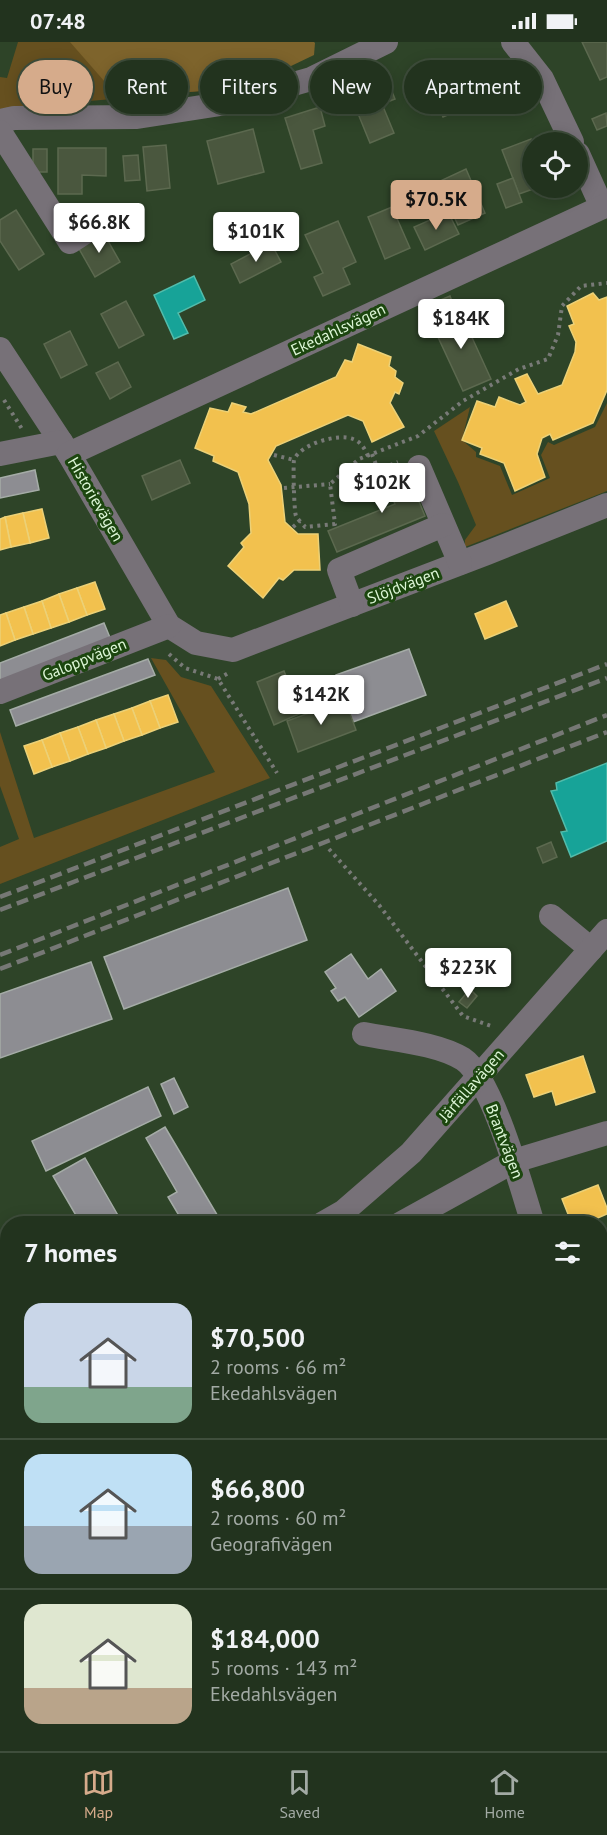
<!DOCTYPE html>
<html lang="en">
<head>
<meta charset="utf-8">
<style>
	:root { --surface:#22331e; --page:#2e3f2b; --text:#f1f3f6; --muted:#a2aaa4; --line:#3f4e3c; --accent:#d6ab8b }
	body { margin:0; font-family:"PT Sans",sans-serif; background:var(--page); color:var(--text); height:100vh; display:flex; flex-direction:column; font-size:22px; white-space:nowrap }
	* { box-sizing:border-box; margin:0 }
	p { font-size:20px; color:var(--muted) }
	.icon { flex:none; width:33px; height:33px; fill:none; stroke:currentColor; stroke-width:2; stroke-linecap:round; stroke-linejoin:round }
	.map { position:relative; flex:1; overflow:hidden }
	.details { position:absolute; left:0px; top:1174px; width:608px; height:536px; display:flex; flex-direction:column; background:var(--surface); border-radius:24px 24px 0 0; box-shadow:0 3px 15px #0003,0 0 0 2px var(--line) }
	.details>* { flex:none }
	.guide { position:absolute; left:18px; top:18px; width:572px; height:54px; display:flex; gap:12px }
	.fabs { position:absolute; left:522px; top:90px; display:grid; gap:12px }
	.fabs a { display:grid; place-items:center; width:66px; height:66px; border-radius:50%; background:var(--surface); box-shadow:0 3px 15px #0003,0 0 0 2px var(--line); font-size:30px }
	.price { position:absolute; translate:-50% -51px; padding:0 14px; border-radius:6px; background:#fff; color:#222; font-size:20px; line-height:39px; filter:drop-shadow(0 2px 3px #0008) }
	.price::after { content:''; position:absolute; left:50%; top:36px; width:18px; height:14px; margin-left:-9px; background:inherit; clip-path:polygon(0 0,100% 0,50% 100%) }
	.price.active { background:var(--accent); color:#111 }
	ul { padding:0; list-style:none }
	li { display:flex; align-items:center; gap:18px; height:150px; padding:0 24px }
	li+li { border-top:2px solid var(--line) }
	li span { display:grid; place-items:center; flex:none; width:168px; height:120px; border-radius:18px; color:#555 }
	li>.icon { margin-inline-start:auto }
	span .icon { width:72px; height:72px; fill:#fffc; stroke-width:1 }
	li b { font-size:26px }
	h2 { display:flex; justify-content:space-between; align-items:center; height:72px; padding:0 24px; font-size:26px }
	.pill { padding:0 21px; border-radius:27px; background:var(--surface); box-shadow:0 3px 15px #0003,0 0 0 2px var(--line); font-size:21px; line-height:54px }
	.pill.active { background:var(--accent); color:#111 }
	.status { display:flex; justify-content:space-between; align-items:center; height:42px; padding:0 30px; background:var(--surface); direction:ltr }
	.status svg { height:16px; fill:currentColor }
	.dock { display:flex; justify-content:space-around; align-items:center; height:84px; border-top:2px solid var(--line); background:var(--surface); font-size:16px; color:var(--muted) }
	.dock a { display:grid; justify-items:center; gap:3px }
	.dock .active { color:var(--accent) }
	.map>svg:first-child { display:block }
	.green { fill:#66501f }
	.forest { fill:#7e642c }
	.homes { fill:#f2c14e; stroke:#ecd177; stroke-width:1.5 }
	.public { fill:#17a398; stroke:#52bcab; stroke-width:1.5 }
	.industry { fill:#8d8d92; stroke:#a5aca7; stroke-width:1.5 }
	.building { fill:#4a573e; stroke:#5c694f; stroke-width:1.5 }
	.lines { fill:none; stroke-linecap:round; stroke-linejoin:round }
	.path { stroke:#787a77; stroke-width:4; stroke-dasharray:3 4.5; stroke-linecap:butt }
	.minor { stroke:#777178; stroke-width:24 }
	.rail { stroke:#767875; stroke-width:4.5; stroke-dasharray:12 6; stroke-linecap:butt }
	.labels { text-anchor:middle; stroke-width:6; stroke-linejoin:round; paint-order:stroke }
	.street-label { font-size:16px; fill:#ddf6d7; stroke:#1c460f }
</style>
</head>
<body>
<div class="status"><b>07:48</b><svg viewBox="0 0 49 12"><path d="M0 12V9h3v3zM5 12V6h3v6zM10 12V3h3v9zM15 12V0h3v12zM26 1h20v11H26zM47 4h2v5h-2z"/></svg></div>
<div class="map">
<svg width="607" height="1709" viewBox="0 0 607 1709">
	<rect width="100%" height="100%" fill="#2e4428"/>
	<g class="green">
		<path d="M 18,0 L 308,0 L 247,45 L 0,67 L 0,35 L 7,36 Z"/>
		<path d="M 607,361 L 607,449 L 465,505 L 465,498 L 476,483 L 458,440 L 434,389 L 470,365 L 462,398 L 476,410 L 476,415 L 500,424 L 512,453 L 550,436 L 541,413 L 548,400 L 554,403 L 595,385 Z"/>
		<path d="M 151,616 L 166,618 L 181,635 L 211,644 L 270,736 L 0,842 L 0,805 L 19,797 L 0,744 L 0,690 L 34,796 L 215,730 Z"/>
	</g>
	<path class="forest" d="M 70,0 L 314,0 L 315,1 L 314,13 L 247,45 L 119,56 Z"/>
	<g class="homes">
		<path d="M 593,251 L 599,258 L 607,255 L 607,348 L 593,381 L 553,398 L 550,392 L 542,396 L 537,412 L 545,435 L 515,449 L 504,421 L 480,412 L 482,406 L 462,398 L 477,359 L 495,365 L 499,355 L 520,363 L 526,360 L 515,337 L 527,332 L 538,352 L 562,343 L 575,310 L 576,300 L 569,284 L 574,282 L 567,264 Z"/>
		<path d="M 358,302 L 391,315 L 389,324 L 396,329 L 395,335 L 403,341 L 399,352 L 395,350 L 390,361 L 404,385 L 372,400 L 363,379 L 348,373 L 276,404 L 268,418 L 281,443 L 285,480 L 298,492 L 318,492 L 320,528 L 294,528 L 283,538 L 279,536 L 263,556 L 228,524 L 244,505 L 241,501 L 251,491 L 249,462 L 238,430 L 213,419 L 214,414 L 195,406 L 210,366 L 228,370 L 232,361 L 246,365 L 243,370 L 251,372 L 336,335 L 345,318 L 352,320 Z"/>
		<path d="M 42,467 L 49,496 L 30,501 L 23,471 Z"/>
		<path d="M 23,471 L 30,501 L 11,505 L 5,475 Z"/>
		<path d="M 5,475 L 11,505 L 0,508 L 0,477 Z"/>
		<path d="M 95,540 L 105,567 L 87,573 L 77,546 Z"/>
		<path d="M 77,546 L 87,573 L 69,580 L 59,552 Z"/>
		<path d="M 59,552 L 69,580 L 51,586 L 42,559 Z"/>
		<path d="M 42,559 L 51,586 L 33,592 L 24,565 Z"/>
		<path d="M 506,559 L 517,584 L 485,597 L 475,572 Z"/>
		<path d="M 24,565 L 33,592 L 15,598 L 6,571 Z"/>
		<path d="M 6,571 L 15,598 L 0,604 L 0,573 Z"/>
		<path d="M 168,653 L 178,680 L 160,686 L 150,659 Z"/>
		<path d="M 150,659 L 160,686 L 142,693 L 132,666 Z"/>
		<path d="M 132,666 L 142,693 L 124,699 L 114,672 Z"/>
		<path d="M 114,672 L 124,699 L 106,706 L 96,678 Z"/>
		<path d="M 96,678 L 106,706 L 88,712 L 78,685 Z"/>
		<path d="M 78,685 L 88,712 L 70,719 L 60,691 Z"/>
		<path d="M 60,691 L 70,719 L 52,725 L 42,698 Z"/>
		<path d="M 42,698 L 52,725 L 34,732 L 24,704 Z"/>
		<path d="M 583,1014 L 595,1050 L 556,1063 L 552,1049 L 534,1055 L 526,1033 Z"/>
		<path d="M 598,1143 L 607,1166 L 607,1172 L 584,1182 L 572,1182 L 562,1157 Z"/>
		<path d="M 607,1239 L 607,1301 L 605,1302 L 600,1289 L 600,1241 Z"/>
		<path d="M 8,1527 L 8,1545 L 1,1531 Z"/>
		<path d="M 607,1543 L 607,1564 L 600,1550 L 600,1547 Z"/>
		<path d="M 8,1561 L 8,1603 L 0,1589 L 0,1565 Z"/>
		<path d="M 38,1702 L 61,1702 L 65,1709 L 29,1709 Z"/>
		<path d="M 99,1702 L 135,1702 L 136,1704 L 127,1709 L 103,1709 Z"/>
		<path d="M 576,1702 L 577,1709 L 528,1709 L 527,1703 Z"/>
	</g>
	<g class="public">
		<path d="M 194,234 L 205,258 L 178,271 L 188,291 L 174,297 L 154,253 Z"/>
		<path d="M 607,721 L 607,799 L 571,815 L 561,790 L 567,789 L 551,749 L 557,748 L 556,741 Z"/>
	</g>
	<g class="industry">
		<path d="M 35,428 L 39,448 L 0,456 L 0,436 Z"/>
		<path d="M 104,581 L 111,598 L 0,640 L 0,621 Z"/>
		<path d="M 409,607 L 426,653 L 353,680 L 336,633 Z"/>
		<path d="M 148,617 L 155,633 L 16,684 L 10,668 Z"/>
		<path d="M 288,846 L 307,898 L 124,967 L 104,915 Z"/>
		<path d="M 351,912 L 368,937 L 381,927 L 396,949 L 359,975 L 345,955 L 338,959 L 331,949 L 336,946 L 325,930 Z"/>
		<path d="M 91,920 L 112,977 L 0,1016 L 0,952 Z"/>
		<path d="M 174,1036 L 188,1065 L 174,1072 L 161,1042 Z"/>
		<path d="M 148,1045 L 161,1074 L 46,1129 L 32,1099 Z"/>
		<path d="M 165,1085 L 219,1176 L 209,1182 L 184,1182 L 168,1155 L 177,1150 L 146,1096 Z"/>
		<path d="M 85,1116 L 123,1182 L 136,1174 L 141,1182 L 81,1182 L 53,1134 Z"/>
	</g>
	<g class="building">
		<path d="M 582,0 L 607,0 L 607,35 L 600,38 Z"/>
		<path d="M 476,25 L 489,55 L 443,75 L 430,45 Z"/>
		<path d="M 387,37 L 395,57 L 382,62 L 394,91 L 370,101 L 350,52 Z"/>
		<path d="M 516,45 L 523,62 L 504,70 L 498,53 Z"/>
		<path d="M 320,65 L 325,84 L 313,88 L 322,121 L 301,127 L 285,76 Z"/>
		<path d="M 606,71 L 607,84 L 597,88 L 592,77 Z"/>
		<path d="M 253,87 L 264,130 L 218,142 L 207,99 Z"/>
		<path d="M 531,97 L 532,146 L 536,146 L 519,152 L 502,108 Z"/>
		<path d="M 166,103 L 170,146 L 147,149 L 143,105 Z"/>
		<path d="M 58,106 L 106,106 L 106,134 L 82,133 L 82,152 L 58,152 Z"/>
		<rect x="33" y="107" width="14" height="23"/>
		<path d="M 138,113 L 140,138 L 125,139 L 123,114 Z"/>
		<path d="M 466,127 L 485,171 L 458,183 L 438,140 Z"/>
		<path d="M 513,136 L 522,160 L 506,166 L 497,142 Z"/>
		<path d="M 392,165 L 410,206 L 385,217 L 368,175 Z"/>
		<path d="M 16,168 L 44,212 L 19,228 L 0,199 L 0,178 Z"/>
		<path d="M 448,170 L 459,192 L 425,208 L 414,185 Z"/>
		<path d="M 338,179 L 356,220 L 343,226 L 350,242 L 323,254 L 314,235 L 323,231 L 305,193 Z"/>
		<path d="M 103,190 L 120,220 L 95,235 L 78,205 Z"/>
		<path d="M 271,201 L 281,220 L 240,241 L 231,222 Z"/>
		<path d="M 450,254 L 453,262 L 440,268 L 436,260 Z"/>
		<path d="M 126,259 L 144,293 L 119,306 L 101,272 Z"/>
		<path d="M 459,267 L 491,337 L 463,349 L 431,280 Z"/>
		<path d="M 70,289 L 87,323 L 61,336 L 44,302 Z"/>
		<path d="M 118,320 L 131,345 L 110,357 L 96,331 Z"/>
		<path d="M 180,418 L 190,441 L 152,458 L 142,434 Z"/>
		<path d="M 404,423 L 425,474 L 337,510 L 328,489 L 395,462 L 383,432 Z"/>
		<path d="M 284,629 L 301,671 L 274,683 L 257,640 Z"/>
		<path d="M 345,658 L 356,688 L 298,710 L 287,679 Z"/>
		<path d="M 551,800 L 557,815 L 543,821 L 537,806 Z"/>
		<path d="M 470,947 L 477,954 L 467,966 L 459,960 Z"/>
	</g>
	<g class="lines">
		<g class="path">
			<path d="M 4,358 L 22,387"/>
			<path d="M 372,412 L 378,428 L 398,420"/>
			<path d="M 274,413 L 294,418"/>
			<path d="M 368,414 C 365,407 361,400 353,397 C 338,391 300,402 294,418 C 293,423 294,470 296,474 C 298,478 303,482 305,485 L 335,482 L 330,442 L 359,417 L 418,394 L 463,359 L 519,327 L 548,317 L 558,293 L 562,264 L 581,244 L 607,241"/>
			<path d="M 284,446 L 330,442"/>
			<path d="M 293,485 L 300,479"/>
			<path d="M 169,612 L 185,626 L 218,637 L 277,731"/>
			<path d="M 218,637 L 230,630"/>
			<path d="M 329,807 L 379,863 L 463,974 L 494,985"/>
			<path d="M 290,1182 L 302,1174"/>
		</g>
		<g class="minor">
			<path d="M 513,0 L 542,37 L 572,100"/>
			<path d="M 0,79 L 14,76 L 137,75 L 227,61 L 311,37 L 386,0"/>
			<path d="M 0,90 L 70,200 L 93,185"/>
			<path d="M 578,112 L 602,165"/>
			<path d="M 0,307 L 69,412 L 169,584 L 196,601 L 233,608 L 487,511 L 607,463"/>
			<path d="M 0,412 L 61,400"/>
			<path d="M 69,412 L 607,163"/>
			<path d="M 419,425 L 460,521"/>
			<path d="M 352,563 L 339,528 L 443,483"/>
			<path d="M 0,650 L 169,584"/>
			<path d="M 551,874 L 591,907"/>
			<path d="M 364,992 C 394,998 437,1001 463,1017 C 492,1036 522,1147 533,1182"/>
			<path d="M 322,1182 L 343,1170 L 411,1111 L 607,889"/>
			<path d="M 400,1182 L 514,1119 L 607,1091"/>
			<path d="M 0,1347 L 8,1344"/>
			<path d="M 600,1363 L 607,1370"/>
			<path d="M 0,1384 L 8,1381"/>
			<path d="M 0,1653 L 8,1667"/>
			<path d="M 0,1696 L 8,1685"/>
		</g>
		<g class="rail">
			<path d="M 0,855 L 607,622"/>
			<path d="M 0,868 L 607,636"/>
			<path d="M 0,913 L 607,673"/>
			<path d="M 0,927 L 607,690"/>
		</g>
	</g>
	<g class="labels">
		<g class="street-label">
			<text transform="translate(338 287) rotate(-25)" y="6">Ekedahlsvägen</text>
			<text transform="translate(96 457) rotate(60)" y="6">Historievägen</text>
			<text transform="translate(403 543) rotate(-21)" y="6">Slöjdvägen</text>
			<text transform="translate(84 617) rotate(-22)" y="6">Galoppvägen</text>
			<text transform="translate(471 1043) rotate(-49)" y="6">Järfällavägen</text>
			<text transform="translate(505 1099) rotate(69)" y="6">Brantvägen</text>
		</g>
	</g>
</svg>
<div class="fabs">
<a><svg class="icon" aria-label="locate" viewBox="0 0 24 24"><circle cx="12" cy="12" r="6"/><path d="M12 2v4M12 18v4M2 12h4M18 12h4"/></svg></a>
</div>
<b class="price active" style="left:436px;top:189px">$70.5K</b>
<b class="price" style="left:99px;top:212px">$66.8K</b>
<b class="price" style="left:256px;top:221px">$101K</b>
<b class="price" style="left:461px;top:308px">$184K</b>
<b class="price" style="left:382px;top:472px">$102K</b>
<b class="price" style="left:321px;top:684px">$142K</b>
<b class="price" style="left:468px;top:957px">$223K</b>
<div class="guide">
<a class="pill active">Buy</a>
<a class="pill">Rent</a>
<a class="pill">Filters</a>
<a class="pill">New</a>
<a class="pill">Apartment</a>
</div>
<section class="details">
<h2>7 homes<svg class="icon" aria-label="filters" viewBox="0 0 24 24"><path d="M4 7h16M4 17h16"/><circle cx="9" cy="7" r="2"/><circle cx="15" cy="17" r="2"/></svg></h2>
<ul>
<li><span style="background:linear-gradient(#c9d6e8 70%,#7fa58c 0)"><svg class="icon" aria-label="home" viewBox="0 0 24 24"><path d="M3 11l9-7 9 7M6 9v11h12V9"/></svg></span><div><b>$70,500</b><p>2 rooms · 66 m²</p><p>Ekedahlsvägen</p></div></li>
<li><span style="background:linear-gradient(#bfe0f5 60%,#9aa5b1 0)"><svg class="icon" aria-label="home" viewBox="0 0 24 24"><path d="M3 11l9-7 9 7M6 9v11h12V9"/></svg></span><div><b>$66,800</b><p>2 rooms · 60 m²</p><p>Geografivägen</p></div></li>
<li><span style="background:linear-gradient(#dfe7d0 70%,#b9a48a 0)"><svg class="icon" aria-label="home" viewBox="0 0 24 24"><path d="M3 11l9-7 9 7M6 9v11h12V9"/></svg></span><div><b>$184,000</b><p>5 rooms · 143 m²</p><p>Ekedahlsvägen</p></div></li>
</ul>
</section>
</div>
<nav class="dock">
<a class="active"><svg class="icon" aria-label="map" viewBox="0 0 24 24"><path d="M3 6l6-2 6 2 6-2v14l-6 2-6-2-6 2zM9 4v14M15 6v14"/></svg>Map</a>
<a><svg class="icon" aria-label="saved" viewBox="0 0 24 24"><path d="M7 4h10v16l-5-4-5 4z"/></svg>Saved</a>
<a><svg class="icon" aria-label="home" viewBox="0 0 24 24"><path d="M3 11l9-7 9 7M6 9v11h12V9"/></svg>Home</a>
</nav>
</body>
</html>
